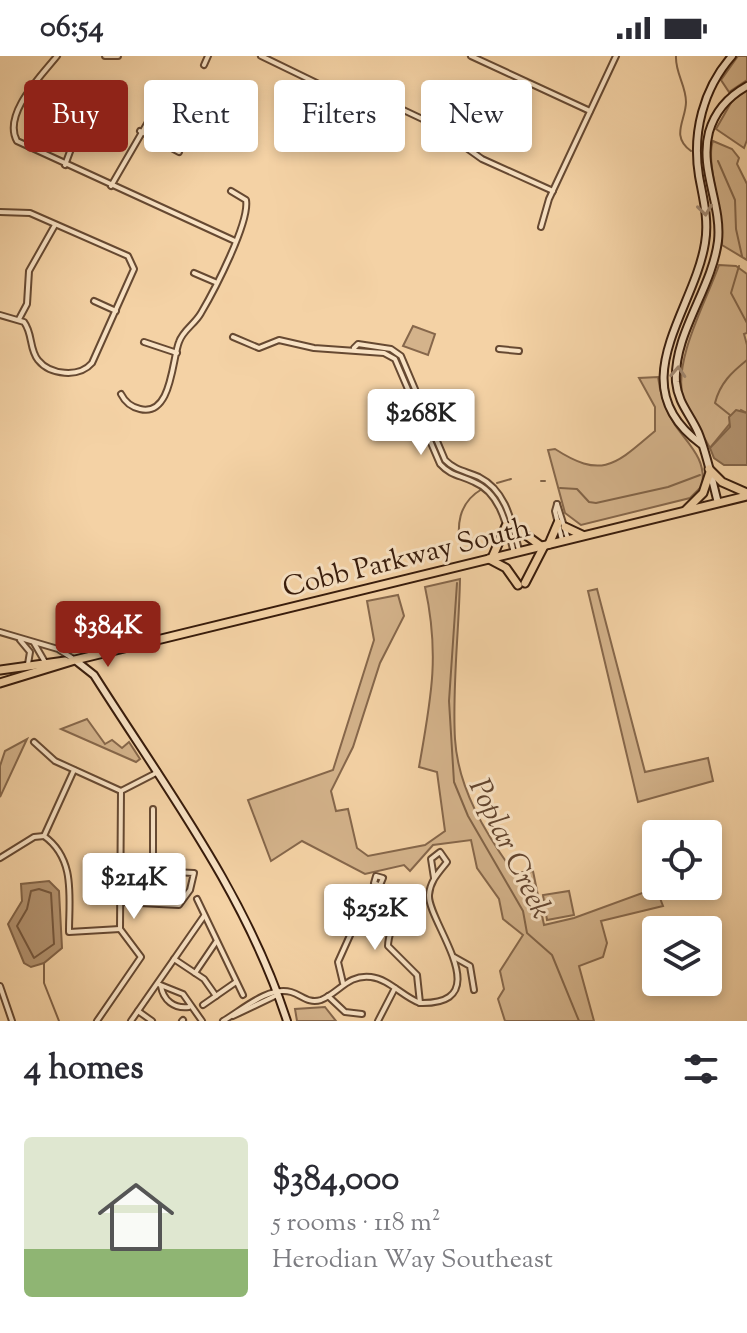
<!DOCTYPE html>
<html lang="en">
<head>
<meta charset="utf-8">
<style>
	:root { --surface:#fff; --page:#f2f2f3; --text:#2b2b33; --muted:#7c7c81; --line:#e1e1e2; --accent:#8f2418 }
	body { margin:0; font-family:"Sorts Mill Goudy",serif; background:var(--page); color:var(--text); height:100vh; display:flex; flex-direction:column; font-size:30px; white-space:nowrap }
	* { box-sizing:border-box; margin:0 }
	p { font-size:26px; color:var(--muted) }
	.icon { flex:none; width:44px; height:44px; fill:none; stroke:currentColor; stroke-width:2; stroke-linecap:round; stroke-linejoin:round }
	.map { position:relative; height:965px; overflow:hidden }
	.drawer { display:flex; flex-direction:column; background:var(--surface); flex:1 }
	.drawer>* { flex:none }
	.hud { position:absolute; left:24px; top:24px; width:700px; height:72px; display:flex; gap:16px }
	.fabs { position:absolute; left:642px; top:764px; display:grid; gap:16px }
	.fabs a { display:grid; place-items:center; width:80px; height:80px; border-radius:8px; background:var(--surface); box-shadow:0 4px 12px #0003; font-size:40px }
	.price { position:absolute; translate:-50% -68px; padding:0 18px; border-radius:8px; background:#fff; color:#222; font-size:26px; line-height:52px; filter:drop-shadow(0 2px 4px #0008) }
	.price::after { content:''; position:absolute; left:50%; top:48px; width:24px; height:18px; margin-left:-12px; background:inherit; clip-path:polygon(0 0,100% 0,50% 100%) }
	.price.current { background:var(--accent); color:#fff }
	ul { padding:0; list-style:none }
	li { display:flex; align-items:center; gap:24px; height:200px; padding:0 24px }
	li+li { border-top:2px solid var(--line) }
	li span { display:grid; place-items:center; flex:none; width:224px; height:160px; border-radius:8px; color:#555 }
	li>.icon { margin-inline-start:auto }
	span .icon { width:96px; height:96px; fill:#fffc; stroke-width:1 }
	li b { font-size:34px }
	h2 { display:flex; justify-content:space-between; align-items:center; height:96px; padding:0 24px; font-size:34px }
	.tag { padding:0 28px; border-radius:8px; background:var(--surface); box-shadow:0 4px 12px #0003; font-size:28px; line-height:72px }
	.tag.current { background:var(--accent); color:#fff }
	.status { display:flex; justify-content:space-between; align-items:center; height:56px; padding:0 40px; background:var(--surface); direction:ltr }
	.status svg { height:22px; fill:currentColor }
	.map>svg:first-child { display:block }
	.green { fill:#d4b38b; stroke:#86674b; stroke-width:2 }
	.water { fill:#b49471; stroke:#826448; stroke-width:2 }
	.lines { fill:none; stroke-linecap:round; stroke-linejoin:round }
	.shore { stroke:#76583e; stroke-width:2 }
	.stream { stroke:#826448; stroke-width:2 }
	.street-casing { stroke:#664932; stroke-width:8 }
	.secondary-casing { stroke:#371b0b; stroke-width:10 }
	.primary-casing { stroke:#371b0b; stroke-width:11 }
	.street { stroke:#f8e2c4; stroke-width:4 }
	.secondary { stroke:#f8e2c4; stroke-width:6 }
	.primary { stroke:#f4d2a5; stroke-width:7 }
	.oneway { stroke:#a18871 }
	.labels { text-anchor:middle; stroke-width:6; stroke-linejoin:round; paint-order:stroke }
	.street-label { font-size:28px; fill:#371b0b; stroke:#f8e2c4 }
	.water-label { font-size:30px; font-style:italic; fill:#63452f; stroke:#f8e2c4 }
</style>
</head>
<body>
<div class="status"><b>06:54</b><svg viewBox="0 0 49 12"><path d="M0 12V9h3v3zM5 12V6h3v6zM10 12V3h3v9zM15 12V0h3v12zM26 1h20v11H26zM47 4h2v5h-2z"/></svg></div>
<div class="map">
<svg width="747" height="965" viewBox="0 0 747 965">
	<rect width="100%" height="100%" fill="#f4d2a5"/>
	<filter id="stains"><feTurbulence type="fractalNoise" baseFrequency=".0025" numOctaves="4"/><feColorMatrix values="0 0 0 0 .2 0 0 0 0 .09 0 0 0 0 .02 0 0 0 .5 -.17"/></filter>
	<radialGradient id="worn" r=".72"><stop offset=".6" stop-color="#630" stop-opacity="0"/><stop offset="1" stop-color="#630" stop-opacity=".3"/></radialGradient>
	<g class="green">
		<path d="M 738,0 L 747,0 L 747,24 L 729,36 L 721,24 Z"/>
		<path d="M 747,34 L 747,84 L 744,92 L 716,73 L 732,45 Z"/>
		<path d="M 713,85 L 732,93 L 739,102 L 737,108 L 747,128 L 747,204 L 722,189 C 724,160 705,104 713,85 Z"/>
		<path d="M 719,209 L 736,210 L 747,218 L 747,277 L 744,278 L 747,289 L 747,357 L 741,354 L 710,392 C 702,376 688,359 683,342 C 673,304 706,246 719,209 Z"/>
		<path d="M 413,270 L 435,278 L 428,299 L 403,290 Z"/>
		<path d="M 658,321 C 660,338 665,354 675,369 C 688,388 707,403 702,430 L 690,442 L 581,469 L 565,457 L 548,394 L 555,393 C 603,424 616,408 655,375 L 655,351 L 639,322 Z"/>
		<path d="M 460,523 C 459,576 452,631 455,683 C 458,733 486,778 514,817 L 533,815 L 544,869 L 574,862 L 656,832 L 663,850 L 601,865 L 607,887 L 603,901 L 579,910 L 594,965 L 505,965 L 498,943 L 504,933 L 500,915 L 523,879 L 503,863 L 499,843 L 477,812 L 471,784 L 433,789 L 410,815 L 404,809 L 365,818 L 302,785 L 271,805 L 248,744 L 333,714 L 374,584 L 367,545 L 398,539 L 404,560 L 380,607 L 353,691 L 331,735 L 336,755 L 348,753 L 357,792 L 368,800 L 425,789 L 445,775 L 437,716 L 419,711 C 431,643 440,599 425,531 Z"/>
		<path d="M 597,533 L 645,716 L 708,702 L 713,725 L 638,746 L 588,535 Z"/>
		<path d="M 87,663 L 105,688 L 112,684 L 122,692 L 129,686 L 140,703 L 136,706 L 61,673 Z"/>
		<path d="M 27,683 L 0,741 L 0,710 L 5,695 Z"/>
		<path d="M 569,835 L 574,859 L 547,864 L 543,839 Z"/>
		<path d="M 325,951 L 336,965 L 297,965 L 295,953 Z"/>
	</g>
	<g class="water">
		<path d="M 736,354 L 747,357 L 747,409 L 724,409 L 714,402 L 710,392 L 730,371 L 729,361 Z"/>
		<path d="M 49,825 L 59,835 L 62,892 L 44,907 L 31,911 L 24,907 L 8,868 L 22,845 L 21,828 Z"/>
	</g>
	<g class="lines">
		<path class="shore" d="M 39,833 L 51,837 L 54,888 L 34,902 L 17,870 L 27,853 L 31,835 Z"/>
		<g class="stream">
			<path d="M 676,0 C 675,17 686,29 686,46 C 686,64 670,80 691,95"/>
			<path d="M 718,105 L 735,144 L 736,173 L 742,200"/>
			<path d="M 739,210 L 731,237 L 747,267"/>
			<path d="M 730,359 L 715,347 C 720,327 732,316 747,304"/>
			<path d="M 541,425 L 545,425"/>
			<path d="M 497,427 L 511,423"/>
			<path d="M 560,432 L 577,433 L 589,446 L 596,447 L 668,431 L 700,419"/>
			<path d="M 461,495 C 456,470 458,447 482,433"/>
			<path d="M 457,527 L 449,645 L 454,726 L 468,760 L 523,855 L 527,877 L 552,899 L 579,965"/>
			<path d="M 44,907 L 44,927 L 59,965"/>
		</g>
		<defs>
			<g id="street">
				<path d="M 57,0 C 42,19 2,58 17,85 L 235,185"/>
				<path d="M 105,0 L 118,0"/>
				<path d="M 261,0 L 325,31 L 380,43 L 433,68 L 482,103 L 553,135"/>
				<path d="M 471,0 L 590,55"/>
				<path d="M 204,9 L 208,0"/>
				<path d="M 140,75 L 179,96"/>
				<path d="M 65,109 L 85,55"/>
				<path d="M 111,130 L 148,66"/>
				<path d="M 0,156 L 30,157 L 128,200 L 134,213 L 92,307 C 79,322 50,319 38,304 C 29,293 33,278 24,266 L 0,259"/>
				<path d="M 541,171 L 549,143 L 616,0"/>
				<path d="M 194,217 L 215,226"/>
				<path d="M 94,245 L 116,255"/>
				<path d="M 19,263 L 27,248 L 29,215 L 55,169"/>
				<path d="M 233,281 L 259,292 L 279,284 L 314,292 L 384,297 L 395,303 L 440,408 C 451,420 460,419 474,426 C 501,437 507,471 514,497"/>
				<path d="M 144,286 L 177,297"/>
				<path d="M 354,292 L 358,288 L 391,293 L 401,300 L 445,404 C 456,415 466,415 479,421 C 507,435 512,468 519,494"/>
				<path d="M 499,293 L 519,295"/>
				<path d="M 121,338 C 125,346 131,351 140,353 C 172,361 172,303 179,286 C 183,274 195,268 201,257 C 214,235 250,166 246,144 L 231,135"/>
				<path d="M 557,448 L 555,455 L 562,484"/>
				<path d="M 557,448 L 568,483"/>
				<path d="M 0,576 L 58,593 L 75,604"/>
				<path d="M 20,584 L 30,596 L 28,608"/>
				<path d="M 34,587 L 45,606"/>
				<path d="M 34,686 L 55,705 L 121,735"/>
				<path d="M 121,735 L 158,716"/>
				<path d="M 44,780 C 76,803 69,841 69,876 L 120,873"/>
				<path d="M 44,780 L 74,714"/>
				<path d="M 0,802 L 34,781 L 44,780"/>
				<path d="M 380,829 L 383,822 L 376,820 L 374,827 C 413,842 388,868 388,890 L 417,919 L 420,947"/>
				<path d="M 197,843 L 243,939"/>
				<path d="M 120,846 L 179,849 L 190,834 L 194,817 L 153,815 L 153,753"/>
				<path d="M 454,901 L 470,910 L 474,934"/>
				<path d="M 174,903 L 204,923 L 216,940"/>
				<path d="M 195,917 L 216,886"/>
				<path d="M 343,927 L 338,906 L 356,866"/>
				<path d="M 158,928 L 183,938 L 202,965"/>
				<path d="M 0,930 L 12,965"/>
				<path d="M 161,930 C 163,944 174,953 189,951"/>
				<path d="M 328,940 L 345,956 L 362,958"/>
				<path d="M 203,949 L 236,926"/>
				<path d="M 138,955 L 152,965"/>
				<path d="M 233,960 L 275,940"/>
				<path d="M 97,965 L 141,901 L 120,873 L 121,735"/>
				<path d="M 131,965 L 204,860"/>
				<path d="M 182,965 L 183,964"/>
				<path d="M 223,965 C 242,954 268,930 291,936 C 302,939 308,948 321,944 C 339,937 348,918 371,921 C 389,923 403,941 420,947 C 500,949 427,865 429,839 C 430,825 439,816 447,806 L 440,796 L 431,803 L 434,822"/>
				<path d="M 378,965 L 395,932"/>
			</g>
			<g id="secondary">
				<path d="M 701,388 C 620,329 694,256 705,187 C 709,164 703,142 699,120 C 692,77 703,33 732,0"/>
				<path d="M 718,447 C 712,424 707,398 698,376 C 690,358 678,347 676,326 C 673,278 712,233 718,185 C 722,148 699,113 709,76 C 715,55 729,40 747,30"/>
				<path d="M 75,604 L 94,619 C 165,731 246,838 287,965"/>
			</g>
			<g id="primary">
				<path d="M 709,413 L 722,426 L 747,437"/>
				<path d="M 686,454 L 703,437 L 710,416"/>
				<path d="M 512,469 L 541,490"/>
				<path d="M 565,471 L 582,479"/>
				<path d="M 549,488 L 558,467"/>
				<path d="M 492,502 L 506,470"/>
				<path d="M 489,503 L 506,512 L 518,529"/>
				<path d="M 525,527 L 544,490"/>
				<path d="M 0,614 L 65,605"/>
				<path d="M 0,627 L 75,604 L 747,440"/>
			</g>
		</defs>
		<use href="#street" class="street-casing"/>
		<use href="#secondary" class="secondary-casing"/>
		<use href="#primary" class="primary-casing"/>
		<use href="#street" class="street"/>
		<use href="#secondary" class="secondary"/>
		<use href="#primary" class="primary"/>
	</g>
	<defs><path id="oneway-chevron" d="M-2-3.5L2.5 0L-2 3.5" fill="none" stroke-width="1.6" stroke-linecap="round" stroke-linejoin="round" transform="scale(2)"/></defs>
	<g class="oneway">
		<use href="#oneway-chevron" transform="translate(705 154) rotate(83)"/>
		<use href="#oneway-chevron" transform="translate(678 316) rotate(-87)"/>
	</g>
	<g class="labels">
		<g class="street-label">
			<text transform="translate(406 500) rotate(-14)" y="10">Cobb Parkway South</text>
		</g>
		<g class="water-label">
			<text transform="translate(511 792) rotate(64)" y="10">Poplar Creek</text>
		</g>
	</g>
	<rect width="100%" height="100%" filter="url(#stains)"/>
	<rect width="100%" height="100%" fill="url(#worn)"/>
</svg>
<div class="fabs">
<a><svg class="icon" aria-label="locate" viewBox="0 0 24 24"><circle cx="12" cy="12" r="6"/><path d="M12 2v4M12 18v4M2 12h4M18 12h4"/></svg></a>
<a><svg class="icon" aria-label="layers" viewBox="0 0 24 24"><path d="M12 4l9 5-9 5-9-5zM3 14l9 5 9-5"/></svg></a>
</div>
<b class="price" style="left:421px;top:401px">$268K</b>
<b class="price current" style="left:108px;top:613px">$384K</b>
<b class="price" style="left:134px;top:865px">$214K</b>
<b class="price" style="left:375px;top:896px">$252K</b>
<div class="hud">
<a class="tag current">Buy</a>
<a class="tag">Rent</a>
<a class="tag">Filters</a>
<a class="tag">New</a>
</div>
</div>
<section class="drawer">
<h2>4 homes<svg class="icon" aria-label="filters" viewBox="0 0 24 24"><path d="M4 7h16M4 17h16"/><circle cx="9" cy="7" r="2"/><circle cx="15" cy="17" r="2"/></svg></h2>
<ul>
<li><span style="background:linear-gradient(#dfe7d0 70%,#8fb573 0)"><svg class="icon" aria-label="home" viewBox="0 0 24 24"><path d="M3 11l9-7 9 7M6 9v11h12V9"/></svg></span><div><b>$384,000</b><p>5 rooms · 118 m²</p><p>Herodian Way Southeast</p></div></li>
</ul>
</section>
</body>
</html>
